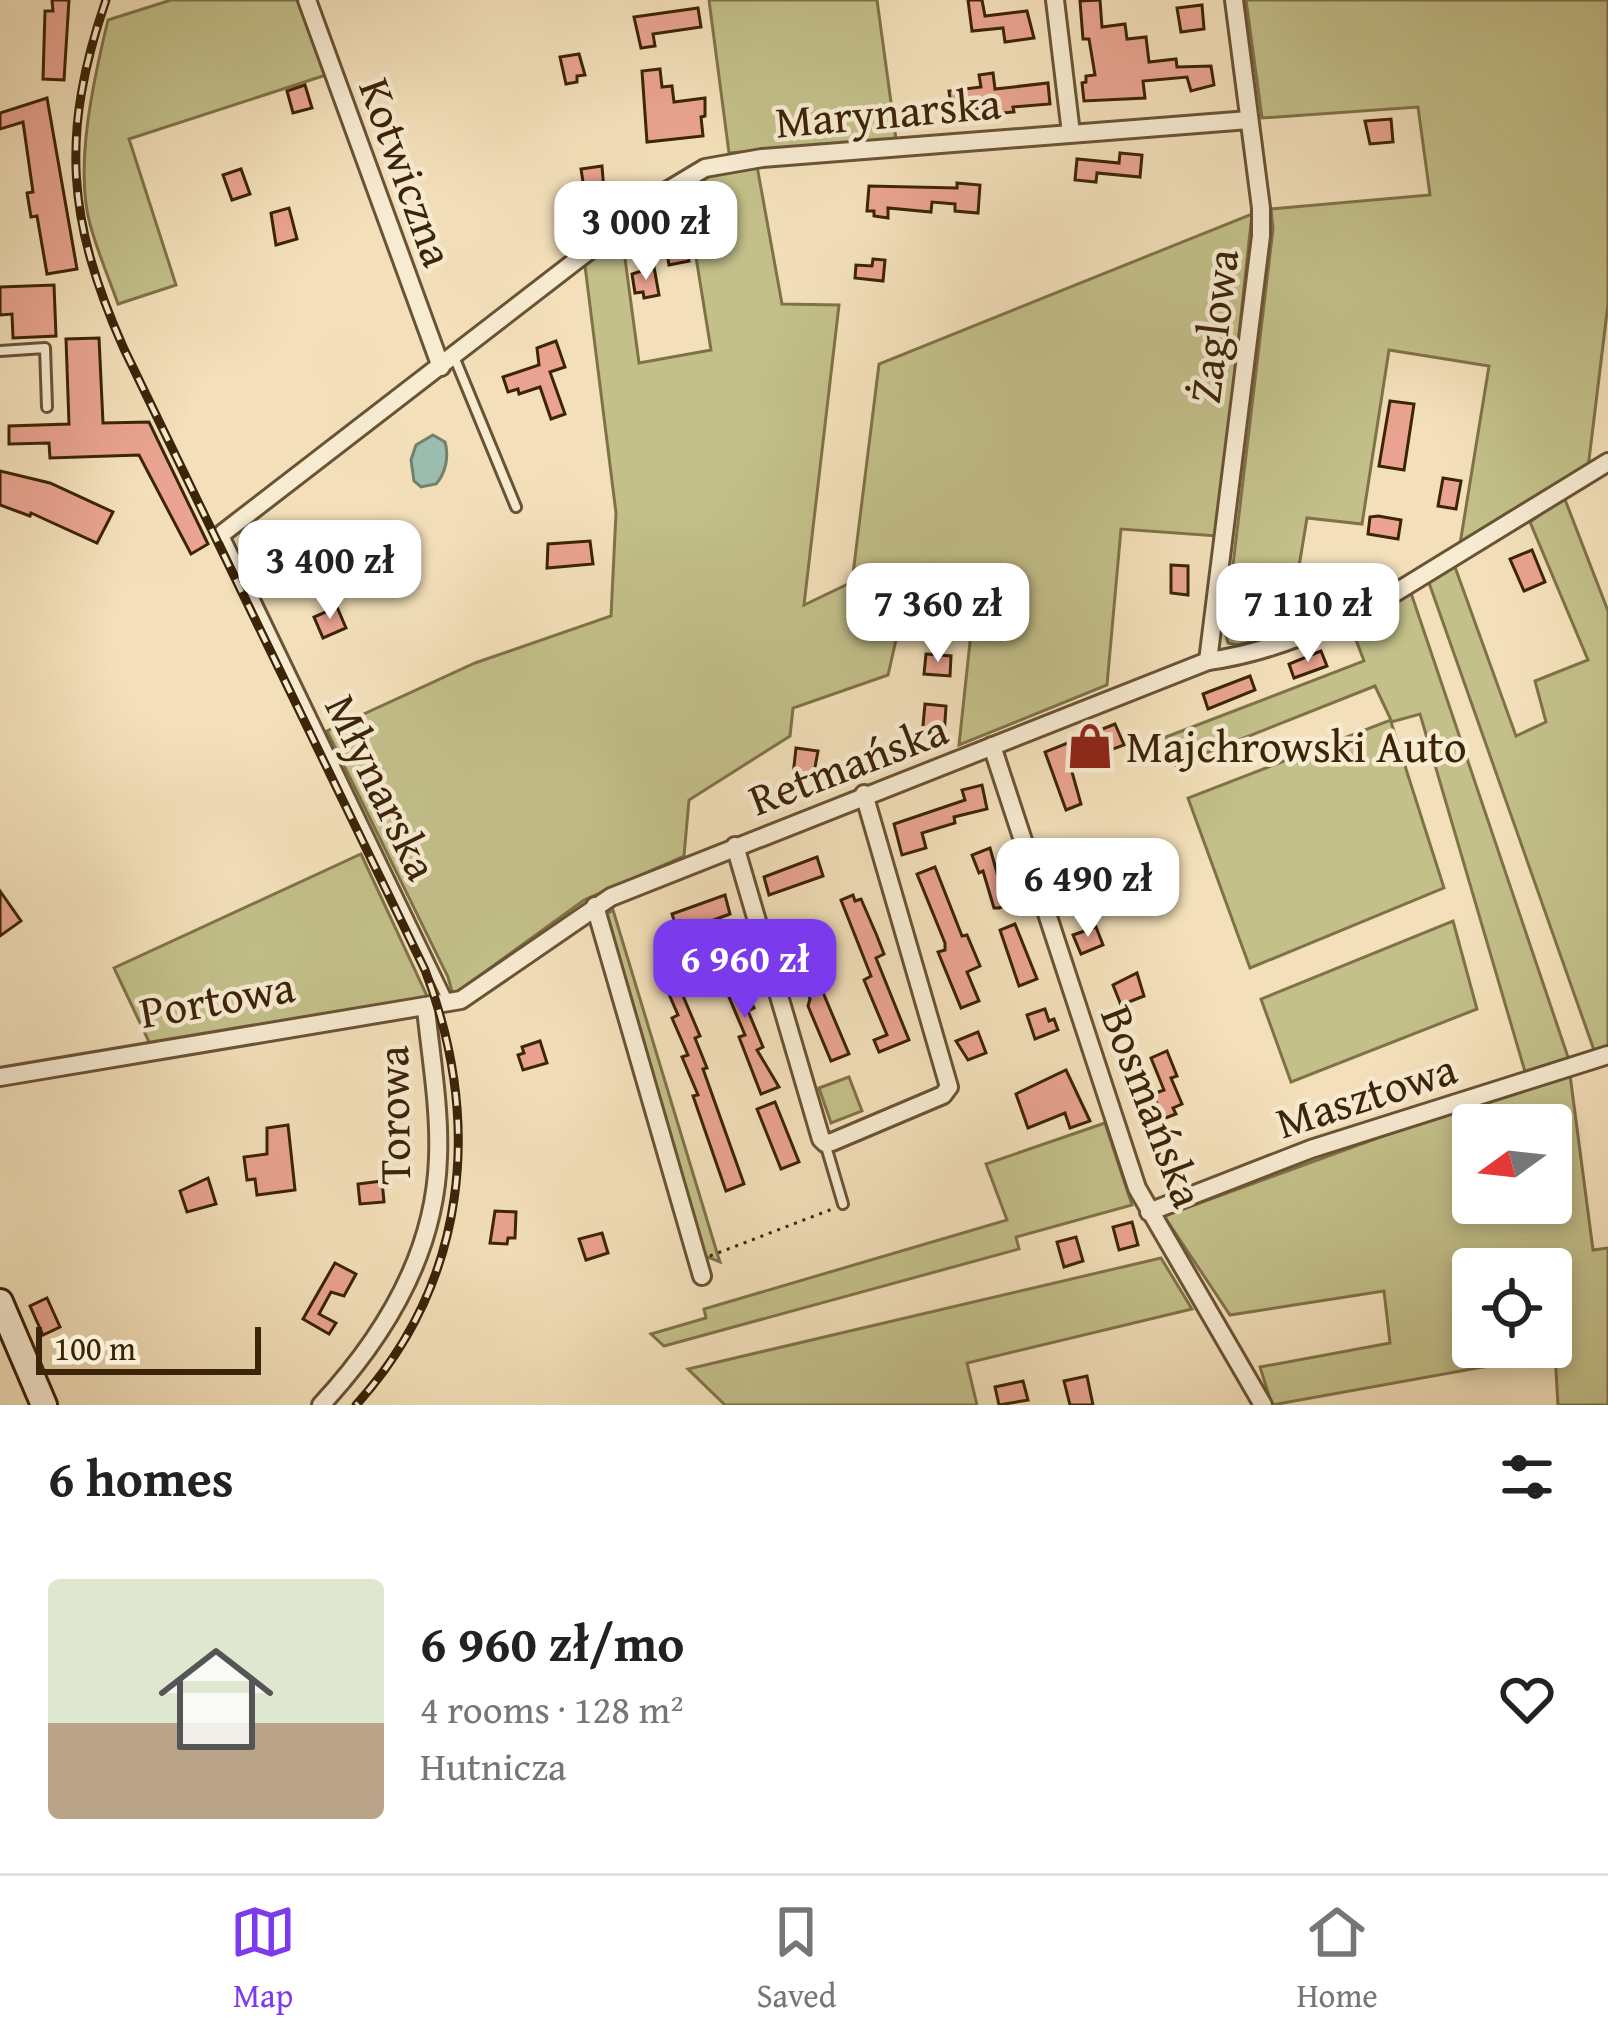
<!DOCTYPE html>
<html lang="en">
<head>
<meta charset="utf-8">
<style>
	:root { --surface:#fff; --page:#f2f2f2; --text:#222; --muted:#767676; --line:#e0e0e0; --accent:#7c3aed }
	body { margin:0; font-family:"Gentium Book Plus",serif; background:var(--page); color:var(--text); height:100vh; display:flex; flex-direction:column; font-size:45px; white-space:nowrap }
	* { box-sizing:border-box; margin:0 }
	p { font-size:39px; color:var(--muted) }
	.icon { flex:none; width:66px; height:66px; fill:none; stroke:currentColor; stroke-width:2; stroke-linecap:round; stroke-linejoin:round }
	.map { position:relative; height:1405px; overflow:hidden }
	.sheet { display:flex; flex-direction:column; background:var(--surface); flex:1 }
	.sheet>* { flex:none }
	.needle { width:78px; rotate:255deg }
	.buttons { position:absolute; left:1452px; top:1104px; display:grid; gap:24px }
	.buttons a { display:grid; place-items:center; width:120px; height:120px; border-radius:12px; background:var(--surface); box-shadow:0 6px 18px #0003; font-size:60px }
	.scale { position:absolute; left:36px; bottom:30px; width:225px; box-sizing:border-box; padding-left:12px; border:6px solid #3c2407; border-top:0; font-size:33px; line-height:42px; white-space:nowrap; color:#3c2407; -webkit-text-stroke:9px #f7ebd2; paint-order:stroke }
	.price { position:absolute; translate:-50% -102px; padding:0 27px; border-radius:24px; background:#fff; color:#222; font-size:39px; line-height:78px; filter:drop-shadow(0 3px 6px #0008) }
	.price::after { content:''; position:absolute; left:50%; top:72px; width:36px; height:27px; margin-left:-18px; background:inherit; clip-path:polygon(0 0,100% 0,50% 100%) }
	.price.current { background:var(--accent); color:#fff }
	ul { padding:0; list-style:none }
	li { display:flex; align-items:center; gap:36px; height:300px; padding:0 48px }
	li span { display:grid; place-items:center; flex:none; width:336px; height:240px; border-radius:12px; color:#555 }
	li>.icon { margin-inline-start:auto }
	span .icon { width:144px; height:144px; fill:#fffc; stroke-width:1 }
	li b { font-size:51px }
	h2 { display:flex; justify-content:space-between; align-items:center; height:144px; padding:0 48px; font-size:51px }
	.menu { display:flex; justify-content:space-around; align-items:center; height:168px; border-top:3px solid var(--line); background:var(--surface); font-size:33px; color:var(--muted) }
	.menu a { display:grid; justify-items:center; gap:6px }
	.menu .current { color:var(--accent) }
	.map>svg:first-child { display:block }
	.green { fill:#c3c08a; stroke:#807248; stroke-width:3; fill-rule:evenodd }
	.water { fill:#9bbdaf; stroke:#75806c; stroke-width:3 }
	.building { fill:#eaa491; stroke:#3c2407; stroke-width:3 }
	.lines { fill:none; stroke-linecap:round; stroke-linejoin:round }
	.lane-casing { stroke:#6a5334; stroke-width:14 }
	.street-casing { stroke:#6a5334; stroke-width:22 }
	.secondary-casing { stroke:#3c2407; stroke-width:30 }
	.path { stroke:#3c2407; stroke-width:3; stroke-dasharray:3 6; stroke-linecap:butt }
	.lane { stroke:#f7ebd2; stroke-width:8 }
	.street { stroke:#f7ebd2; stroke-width:16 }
	.secondary { stroke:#f7ebd2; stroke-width:24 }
	.rail-casing { stroke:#3c2407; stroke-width:9 }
	.rail { stroke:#f7ebd2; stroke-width:4.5; stroke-dasharray:14; stroke-linecap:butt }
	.labels { text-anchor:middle; stroke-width:9; stroke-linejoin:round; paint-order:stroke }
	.street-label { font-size:45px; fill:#3c2407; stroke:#f7ebd2 }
	.poi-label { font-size:45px; fill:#3c2407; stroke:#f7ebd2; text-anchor:start }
</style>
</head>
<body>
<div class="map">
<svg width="1608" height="1405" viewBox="0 0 1608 1405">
	<rect width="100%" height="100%" fill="#f3e0ba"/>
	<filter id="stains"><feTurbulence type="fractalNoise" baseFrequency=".00167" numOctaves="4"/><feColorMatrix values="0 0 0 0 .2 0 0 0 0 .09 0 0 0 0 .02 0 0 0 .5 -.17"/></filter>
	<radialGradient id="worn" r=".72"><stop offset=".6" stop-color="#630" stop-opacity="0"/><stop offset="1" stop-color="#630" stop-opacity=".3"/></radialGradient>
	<g class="green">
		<path d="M 171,0 L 300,0 L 326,75 L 129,139 L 176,285 L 118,304 C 109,278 97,251 90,224 C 74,166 94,78 108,20 Z"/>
		<path d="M 709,0 L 877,0 L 896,139 L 729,153 Z"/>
		<path d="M 1246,0 L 1608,0 L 1608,304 L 1588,468 L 1460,544 L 1489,366 L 1389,350 L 1362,524 L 1307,518 L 1288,633 L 1237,645 L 1228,643 L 1225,632 L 1273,229 L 1271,209 L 1430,195 L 1418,107 L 1262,118 Z"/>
		<path d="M 757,166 L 782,304 L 839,305 L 804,605 L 852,582 L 879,364 L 1252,214 L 1217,536 L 1121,529 L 1107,685 L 959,745 L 973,614 L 896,640 L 888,675 L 793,708 L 790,736 L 689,800 L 684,856 L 584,900 L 453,995 L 448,977 L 327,731 L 475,663 L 611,616 L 616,513 L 585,266 L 622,236 L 639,363 L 711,350 L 685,189 L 710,176 Z"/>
		<path d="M 1564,497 L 1608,611 L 1608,1048 L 1595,1053 L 1428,580 L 1455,567 L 1516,736 L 1546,722 L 1535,681 L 1588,660 L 1530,522 Z"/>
		<path d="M 1411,593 L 1569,1060 L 1526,1075 L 1420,714 L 1391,722 L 1444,888 L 1250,968 L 1188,798 L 1391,720 L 1375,686 L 1176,765 L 1166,737 L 1364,661 L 1350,624 Z"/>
		<path d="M 361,854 L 428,998 L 151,1046 L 114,968 Z"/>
		<path d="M 613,910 L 718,1256 L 720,1262 L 705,1256 L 607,914 Z"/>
		<path d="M 1453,921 L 1477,1009 L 1291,1082 L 1261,999 Z"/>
		<path d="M 1570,1075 L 1593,1250 L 1608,1248 L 1608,1405 L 1558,1405 L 1555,1354 L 1272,1405 L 1260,1367 L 1390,1343 L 1384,1291 L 1230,1315 L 1164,1216 L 1383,1136 ZM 1473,1125 L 1551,1125 L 1551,1203 L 1473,1203 ZM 1473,1269 L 1551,1269 L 1551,1347 L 1473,1347 Z"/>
		<path d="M 849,1077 L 862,1111 L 831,1123 L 819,1088 Z"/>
		<path d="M 1105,1123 L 1132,1205 L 1016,1237 L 1019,1249 L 664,1346 L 651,1334 L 706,1318 L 704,1309 L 1007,1220 L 986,1164 Z"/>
		<path d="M 1161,1258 L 1192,1309 L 967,1363 L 977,1405 L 725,1405 L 688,1369 Z"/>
	</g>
	<path class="water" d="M 433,435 L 445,442 C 449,456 446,473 436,484 L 421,487 L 414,481 L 411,460 L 416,445 Z"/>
	<g class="building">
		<path d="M 52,0 L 69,0 L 64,80 L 43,79 L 45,11 L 53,11 Z"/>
		<path d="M 968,0 L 982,0 L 985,16 L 1027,11 L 1034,38 L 1005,42 L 1003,28 L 972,31 Z"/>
		<path d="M 1100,0 L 1102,27 L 1125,24 L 1127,39 L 1146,37 L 1149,62 L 1176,59 L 1177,67 L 1211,66 L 1214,85 L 1191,91 L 1187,77 L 1143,81 L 1145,98 L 1084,101 L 1082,83 L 1086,82 L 1086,76 L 1095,75 L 1089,39 L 1083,39 L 1080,1 Z"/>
		<path d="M 1202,5 L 1204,29 L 1181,32 L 1177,8 Z"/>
		<path d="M 698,8 L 701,27 L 653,34 L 655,46 L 641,48 L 634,17 Z"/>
		<path d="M 579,54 L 585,75 L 577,76 L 577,82 L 566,84 L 560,57 Z"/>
		<path d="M 660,69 L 662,87 L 672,86 L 674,102 L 705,98 L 705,116 L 701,117 L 703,136 L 647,142 L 642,71 Z"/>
		<path d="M 993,73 L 995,89 L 1048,83 L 1050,104 L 1013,107 L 1014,112 L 992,114 L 988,106 L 952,113 L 949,91 L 981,87 L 979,75 Z"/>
		<path d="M 305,85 L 312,108 L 293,113 L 287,91 Z"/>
		<path d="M 47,98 L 77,269 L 47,274 L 37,216 L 31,217 L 27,193 L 33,192 L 23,122 L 0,129 L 0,113 Z"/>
		<path d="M 1391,119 L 1393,142 L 1370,144 L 1365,121 Z"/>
		<path d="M 1120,153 L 1142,155 L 1140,177 L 1097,173 L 1096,182 L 1075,180 L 1077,159 L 1119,163 Z"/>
		<path d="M 602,166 L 604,192 L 585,195 L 581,169 Z"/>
		<path d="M 241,169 L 250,194 L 232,200 L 223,175 Z"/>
		<path d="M 957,183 L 980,185 L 978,213 L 955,211 L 955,204 L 932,202 L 931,212 L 888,208 L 888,218 L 874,216 L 874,211 L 867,211 L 869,186 L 957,188 Z"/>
		<path d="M 289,208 L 297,239 L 276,245 L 271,213 Z"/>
		<path d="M 685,237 L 689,261 L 669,265 L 665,240 Z"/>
		<path d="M 873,259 L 885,260 L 883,281 L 855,278 L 856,265 L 872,266 Z"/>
		<path d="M 654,267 L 659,295 L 644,298 L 643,292 L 635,293 L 632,274 Z"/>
		<path d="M 54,285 L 56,336 L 13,338 L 12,314 L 0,315 L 0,287 Z"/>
		<path d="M 99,338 L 103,423 L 149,422 L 208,544 L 191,554 L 139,455 L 50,458 L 49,443 L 9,444 L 9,426 L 69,424 L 66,339 Z"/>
		<path d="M 556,341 L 565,367 L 550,372 L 565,414 L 551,419 L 540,387 L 519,394 L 518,389 L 508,392 L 503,377 L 539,365 L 537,348 Z"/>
		<path d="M 1390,401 L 1414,404 L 1404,470 L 1379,466 Z"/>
		<path d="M 0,471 L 50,483 L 113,512 L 97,543 L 31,513 L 30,516 L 0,505 Z"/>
		<path d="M 1443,478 L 1461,481 L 1456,509 L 1438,506 Z"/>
		<path d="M 1378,516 L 1401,520 L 1398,539 L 1368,534 L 1370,517 Z"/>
		<path d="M 590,541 L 593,564 L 547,568 L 548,544 Z"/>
		<path d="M 326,550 L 331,573 L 313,580 L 305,558 Z"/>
		<path d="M 1532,550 L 1545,582 L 1524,591 L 1510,559 Z"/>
		<path d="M 1171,565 L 1188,566 L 1188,595 L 1171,593 Z"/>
		<path d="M 1302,566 L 1322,568 L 1320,592 L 1299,587 Z"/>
		<path d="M 337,607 L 346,628 L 323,638 L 314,617 Z"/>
		<path d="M 1321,651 L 1327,666 L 1294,678 L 1289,664 Z"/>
		<path d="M 926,654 L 951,656 L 950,676 L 924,674 Z"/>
		<path d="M 1250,676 L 1255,690 L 1208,709 L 1203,694 Z"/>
		<path d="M 925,704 L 946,706 L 944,737 L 922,736 Z"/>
		<path d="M 1115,724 L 1124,745 L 1070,765 L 1081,804 L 1066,810 L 1045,752 Z"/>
		<path d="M 796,748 L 818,751 L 813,778 L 793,775 Z"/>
		<path d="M 982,785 L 987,809 L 954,817 L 955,823 L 922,833 L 926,848 L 902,855 L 894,824 L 965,800 L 962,790 Z"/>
		<path d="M 990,848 L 1001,887 L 1007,885 L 1011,899 L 1011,904 L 999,908 L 994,908 L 983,871 L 979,873 L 972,855 Z"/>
		<path d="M 1125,852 L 1133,871 L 1110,880 L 1102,860 Z"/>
		<path d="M 817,857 L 823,876 L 769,895 L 764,877 Z"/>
		<path d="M 935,867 L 962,936 L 967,935 L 980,966 L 967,972 L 979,1001 L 961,1008 L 938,952 L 945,950 L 945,943 L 917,874 Z"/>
		<path d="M 0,891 L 21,921 L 0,936 Z"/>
		<path d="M 725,895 L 730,914 L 678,933 L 672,914 Z"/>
		<path d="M 853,895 L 855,901 L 861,899 L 877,936 L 884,954 L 876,958 L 909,1040 L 879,1052 L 874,1040 L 887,1035 L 864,980 L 871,976 L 841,900 Z"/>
		<path d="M 1015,924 L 1037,979 L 1019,986 L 1000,930 Z"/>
		<path d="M 1096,927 L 1103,945 L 1081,954 L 1073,935 Z"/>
		<path d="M 731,952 L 754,1008 L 748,1011 L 763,1047 L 757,1050 L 779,1087 L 761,1094 L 739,1037 L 745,1035 L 713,959 Z"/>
		<path d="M 817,964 L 824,981 L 819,983 L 849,1054 L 831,1061 L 808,1006 L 810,999 L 799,970 Z"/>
		<path d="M 680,971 L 687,988 L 681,991 L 700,1036 L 695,1038 L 707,1068 L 703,1069 L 744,1184 L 726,1191 L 693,1096 L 698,1095 L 682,1057 L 688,1055 L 672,1018 L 678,1015 L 662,978 Z"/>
		<path d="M 1137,973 L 1144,996 L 1121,1005 L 1113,985 Z"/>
		<path d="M 1045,1009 L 1049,1021 L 1054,1019 L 1058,1030 L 1035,1039 L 1027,1015 Z"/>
		<path d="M 978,1032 L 986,1053 L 968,1060 L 956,1041 Z"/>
		<path d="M 540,1041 L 547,1063 L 523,1070 L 518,1055 L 524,1053 L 522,1047 Z"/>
		<path d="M 1167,1051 L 1177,1076 L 1171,1078 L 1182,1104 L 1173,1108 L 1176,1114 L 1163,1119 L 1153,1094 L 1164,1090 L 1151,1058 Z"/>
		<path d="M 1066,1070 L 1090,1121 L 1070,1128 L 1065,1113 L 1028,1128 L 1016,1094 Z"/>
		<path d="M 775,1102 L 799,1162 L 781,1169 L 757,1109 Z"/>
		<path d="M 288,1125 L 295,1190 L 257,1195 L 255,1179 L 247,1180 L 244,1157 L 267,1154 L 267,1128 Z"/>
		<path d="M 208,1178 L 216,1204 L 187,1212 L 180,1191 Z"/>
		<path d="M 382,1181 L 384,1202 L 360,1204 L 358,1184 Z"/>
		<path d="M 495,1211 L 516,1212 L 515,1238 L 508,1238 L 507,1244 L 490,1243 Z"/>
		<path d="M 1132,1222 L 1138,1245 L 1119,1250 L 1113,1227 Z"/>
		<path d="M 602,1233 L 608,1253 L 586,1260 L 579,1239 Z"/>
		<path d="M 1076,1237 L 1083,1261 L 1064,1267 L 1057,1242 Z"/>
		<path d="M 335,1263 L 356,1274 L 344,1296 L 331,1292 L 319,1314 L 336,1323 L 329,1334 L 303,1319 Z"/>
		<path d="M 47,1298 L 60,1327 L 43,1335 L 30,1306 Z"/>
		<path d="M 1087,1376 L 1093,1405 L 1070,1405 L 1064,1381 Z"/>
		<path d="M 1023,1381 L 1028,1400 L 999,1405 L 995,1387 Z"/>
	</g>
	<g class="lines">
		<defs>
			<g id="lane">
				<path d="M 0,351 L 45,348 L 47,407"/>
				<path d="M 455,359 L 516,507"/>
				<path d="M 224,535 L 449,1003"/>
				<path d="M 825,1143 L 843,1204"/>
			</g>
			<g id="street">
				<path d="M 307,0 L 441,367"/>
				<path d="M 1055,0 L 1071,133"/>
				<path d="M 223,533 L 665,192 L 705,168 L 762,158 L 1249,120"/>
				<path d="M 1208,661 L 1261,236 L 1261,208 L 1234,0"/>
				<path d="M 992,746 L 1137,1188 L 1263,1405"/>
				<path d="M 735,846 L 821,1139 L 825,1143 L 832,1142 L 943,1095 L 949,1087 L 864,794"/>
				<path d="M 595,906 L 702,1276"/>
				<path d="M 0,1077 L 461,1000 L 611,897 L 1208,661 C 1270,653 1329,626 1385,599 L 1608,462"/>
				<path d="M 1149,1212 L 1311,1149 L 1608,1055"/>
				<path d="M 321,1405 C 384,1337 435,1254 438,1158 C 440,1108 431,1058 426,1009"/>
			</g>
			<path id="secondary" d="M 0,1302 L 44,1405"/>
		</defs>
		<use href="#lane" class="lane-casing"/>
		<use href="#street" class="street-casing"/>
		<use href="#secondary" class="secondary-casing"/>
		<path class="path" d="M 710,1256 L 835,1208"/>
		<use href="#lane" class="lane"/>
		<use href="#street" class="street"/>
		<use href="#secondary" class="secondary"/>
		<defs>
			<path id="rail" d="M 106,0 C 60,134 67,221 124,349 L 425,970 C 483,1122 468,1281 356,1405"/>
		</defs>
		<use href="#rail" class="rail-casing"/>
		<use href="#rail" class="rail"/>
	</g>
	<defs>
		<symbol id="shop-bare" viewBox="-9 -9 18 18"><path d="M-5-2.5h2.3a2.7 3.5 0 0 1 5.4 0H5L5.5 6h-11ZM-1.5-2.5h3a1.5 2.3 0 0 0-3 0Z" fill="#8f2418" stroke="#f7ebd2" stroke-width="2.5" paint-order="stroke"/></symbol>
	</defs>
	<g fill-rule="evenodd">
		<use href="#shop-bare" x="1057" y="713" width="66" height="66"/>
	</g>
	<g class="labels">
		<g class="street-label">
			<text transform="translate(888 112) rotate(-5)" y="16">Marynarska</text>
			<text transform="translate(407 172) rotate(70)" y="16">Kotwiczna</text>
			<text transform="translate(1213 326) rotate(-83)" y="16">Żaglowa</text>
			<text transform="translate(848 764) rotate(-21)" y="16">Retmańska</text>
			<text transform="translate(382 787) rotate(64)" y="16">Młynarska</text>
			<text transform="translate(217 999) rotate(-10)" y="16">Portowa</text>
			<text transform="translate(1366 1095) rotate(-18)" y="16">Masztowa</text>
			<text transform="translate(1153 1106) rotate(69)" y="16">Bosmańska</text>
			<text transform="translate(393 1115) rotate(-91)" y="16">Torowa</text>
		</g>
		<g class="poi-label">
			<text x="1126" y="762">Majchrowski Auto</text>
		</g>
	</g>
	<rect width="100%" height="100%" filter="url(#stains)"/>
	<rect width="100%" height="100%" fill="url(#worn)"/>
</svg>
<div class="buttons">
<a><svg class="needle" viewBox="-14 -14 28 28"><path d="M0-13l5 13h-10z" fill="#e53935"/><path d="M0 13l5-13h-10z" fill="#767676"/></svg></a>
<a><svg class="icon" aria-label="locate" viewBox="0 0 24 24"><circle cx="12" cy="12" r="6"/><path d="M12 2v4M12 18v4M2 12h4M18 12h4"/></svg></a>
</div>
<div class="scale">100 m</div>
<b class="price" style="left:646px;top:283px">3 000 zł</b>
<b class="price" style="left:330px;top:622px">3 400 zł</b>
<b class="price" style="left:938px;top:665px">7 360 zł</b>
<b class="price" style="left:1308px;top:665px">7 110 zł</b>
<b class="price" style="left:1088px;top:940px">6 490 zł</b>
<b class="price current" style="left:745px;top:1021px">6 960 zł</b>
</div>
<section class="sheet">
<h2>6 homes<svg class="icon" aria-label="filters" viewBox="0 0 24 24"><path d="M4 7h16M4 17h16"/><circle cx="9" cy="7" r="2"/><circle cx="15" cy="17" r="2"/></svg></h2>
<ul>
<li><span style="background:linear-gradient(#dfe7d0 60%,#b9a48a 0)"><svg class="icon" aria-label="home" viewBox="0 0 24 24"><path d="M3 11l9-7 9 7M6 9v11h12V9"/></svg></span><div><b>6 960 zł/mo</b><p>4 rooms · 128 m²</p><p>Hutnicza</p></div><svg class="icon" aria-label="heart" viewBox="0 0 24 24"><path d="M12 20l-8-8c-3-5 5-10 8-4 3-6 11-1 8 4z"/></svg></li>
</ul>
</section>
<nav class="menu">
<a class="current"><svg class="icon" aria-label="map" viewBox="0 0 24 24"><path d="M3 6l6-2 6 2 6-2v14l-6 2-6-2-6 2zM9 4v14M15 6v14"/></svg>Map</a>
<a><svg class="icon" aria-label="saved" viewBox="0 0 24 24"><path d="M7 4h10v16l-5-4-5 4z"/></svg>Saved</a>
<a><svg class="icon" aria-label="home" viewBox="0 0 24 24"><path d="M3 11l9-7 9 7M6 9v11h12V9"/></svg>Home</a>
</nav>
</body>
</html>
